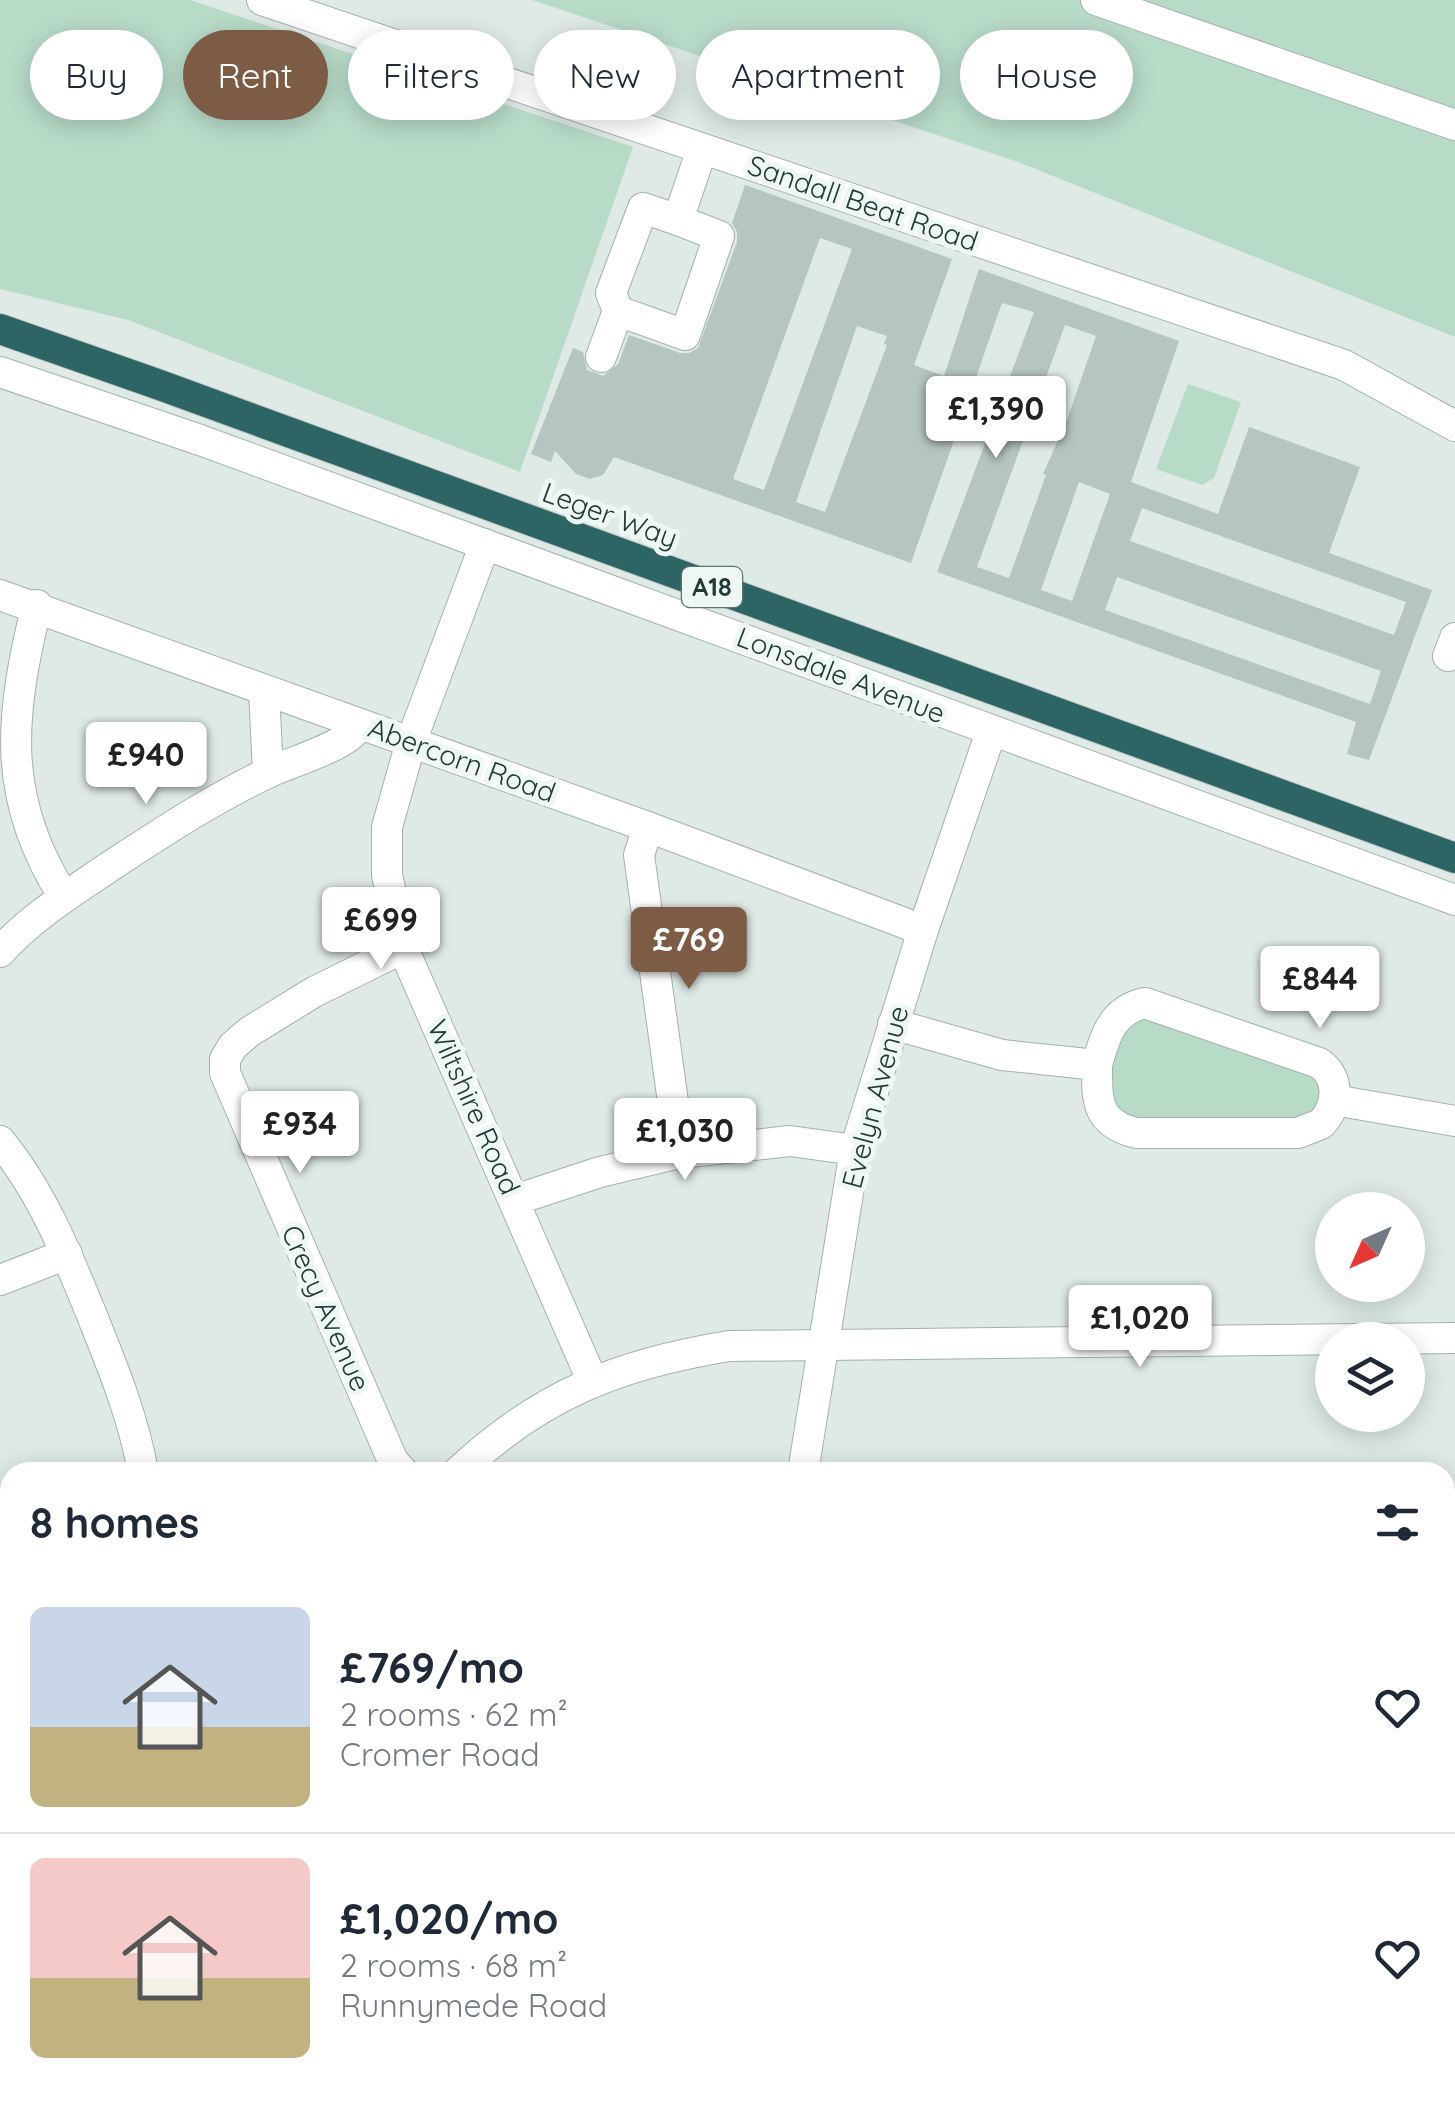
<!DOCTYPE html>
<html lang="en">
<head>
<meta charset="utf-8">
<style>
	:root { --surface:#fff; --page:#f6f6f7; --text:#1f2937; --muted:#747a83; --line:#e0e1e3; --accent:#7d5c46 }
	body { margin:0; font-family:Quicksand,sans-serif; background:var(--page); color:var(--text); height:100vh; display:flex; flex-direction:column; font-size:38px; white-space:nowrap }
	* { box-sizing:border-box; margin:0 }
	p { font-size:32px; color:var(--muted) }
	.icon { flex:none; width:55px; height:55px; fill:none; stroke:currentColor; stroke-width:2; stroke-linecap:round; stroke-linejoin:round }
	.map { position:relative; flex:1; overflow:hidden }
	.panel { position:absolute; left:0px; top:1462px; width:1455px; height:642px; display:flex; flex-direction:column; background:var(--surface); border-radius:30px 30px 0 0; box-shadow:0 5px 25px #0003 }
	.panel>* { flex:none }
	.banner { position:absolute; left:30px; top:30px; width:1395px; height:90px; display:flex; gap:20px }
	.needle { width:65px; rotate:225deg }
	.controls { position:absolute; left:1315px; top:1192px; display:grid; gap:20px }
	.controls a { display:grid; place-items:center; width:110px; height:110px; border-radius:50%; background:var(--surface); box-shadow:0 5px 25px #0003; font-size:50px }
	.price { position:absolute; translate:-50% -85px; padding:0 22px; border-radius:10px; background:#fff; color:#222; font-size:32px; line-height:65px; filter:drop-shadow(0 2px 5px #0008) }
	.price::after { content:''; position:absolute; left:50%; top:60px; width:30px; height:22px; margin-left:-15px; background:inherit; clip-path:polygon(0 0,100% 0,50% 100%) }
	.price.on { background:var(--accent); color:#fff }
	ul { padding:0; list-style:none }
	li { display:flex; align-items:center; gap:30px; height:250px; padding:0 30px }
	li+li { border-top:2px solid var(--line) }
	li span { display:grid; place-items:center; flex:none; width:280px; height:200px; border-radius:15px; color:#555 }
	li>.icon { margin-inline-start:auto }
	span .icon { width:120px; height:120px; fill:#fffc; stroke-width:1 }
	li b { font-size:42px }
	h2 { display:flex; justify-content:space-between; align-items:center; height:120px; padding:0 30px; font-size:42px }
	.chip { padding:0 35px; border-radius:45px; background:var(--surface); box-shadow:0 5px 25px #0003; font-size:35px; line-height:90px }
	.chip.on { background:var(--accent); color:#fff }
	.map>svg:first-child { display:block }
	.green { fill:#b8dbc8 }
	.building { fill:#b5c5c1; fill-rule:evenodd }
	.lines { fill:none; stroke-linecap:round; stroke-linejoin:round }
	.minor-casing { stroke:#a2b2af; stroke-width:32 }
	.highway-casing { stroke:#bcc4c3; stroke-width:32 }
	.minor { stroke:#fff; stroke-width:30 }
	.highway { stroke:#2d6565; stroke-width:30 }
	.labels { text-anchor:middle; stroke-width:10; stroke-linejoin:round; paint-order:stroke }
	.shield { fill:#eff7f5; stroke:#5f7371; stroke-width:2.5 }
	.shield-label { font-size:25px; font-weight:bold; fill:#213a38 }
	.street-label { font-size:28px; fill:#213a38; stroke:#eff7f5 }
</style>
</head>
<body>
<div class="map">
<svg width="1455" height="2103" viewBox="0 0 1455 2103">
	<rect width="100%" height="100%" fill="#dfeae7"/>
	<g class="green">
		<path d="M 0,0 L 190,0 L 633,147 L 520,472 L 128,320 L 0,289 Z"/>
		<path d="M 532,0 L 1455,0 L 1455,337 L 1018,162 Z"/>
		<path d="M 1188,384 L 1241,402 L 1214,478 L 1202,485 L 1156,469 Z"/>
		<path d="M 1128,1018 L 1172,1019 L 1177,1030 L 1283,1067 L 1298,1063 L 1326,1089 L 1314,1119 L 1231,1124 L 1222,1118 L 1163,1119 L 1150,1124 L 1118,1115 L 1107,1086 L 1108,1072 Z"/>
		<path d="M 0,1634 L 10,1634 L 10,1942 L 0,1943 Z"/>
		<path d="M 628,2095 L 731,2095 L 731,2103 L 623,2103 Z"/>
	</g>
	<path class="building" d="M 745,185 L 952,259 L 914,365 L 944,376 L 979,269 L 1179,341 L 1131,482 L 1218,514 L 1249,427 L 1360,467 L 1329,553 L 1432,590 L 1369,760 L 1347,754 L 1356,722 L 937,572 L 1034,312 L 1002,303 L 911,563 L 614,457 L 603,475 L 590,479 L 576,474 L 555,451 L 551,462 L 531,454 L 573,348 L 583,352 L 587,370 L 603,376 L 618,364 L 629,335 L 680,353 L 689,353 L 698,348 L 737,242 L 737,232 L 732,223 ZM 820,238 L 852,249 L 764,490 L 733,479 ZM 1065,325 L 1096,336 L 1067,420 L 1043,474 L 1046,475 L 1009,578 L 977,567 ZM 857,326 L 887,336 L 884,344 L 887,345 L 825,512 L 796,502 ZM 1079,482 L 1110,494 L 1072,601 L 1041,590 ZM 1142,508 L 1406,602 L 1394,635 L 1130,541 ZM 1117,577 L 1381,671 L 1370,704 L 1105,610 Z"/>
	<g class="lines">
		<defs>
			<g id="minor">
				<path d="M 262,0 L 1344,365 L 1455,426"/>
				<path d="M 1096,0 L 1455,125"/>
				<path d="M 618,311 L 685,335 L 719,236 L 678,220"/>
				<path d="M 601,357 L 618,311 L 611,293 L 643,208 L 678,220 L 702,149"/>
				<path d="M 0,372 L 200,440 L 1455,900"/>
				<path d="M 485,544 L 411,742 L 387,827 L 387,875 L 403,948 L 592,1380"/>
				<path d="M 0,595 L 648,827 L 923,930"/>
				<path d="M 37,605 C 10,715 0,797 64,897"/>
				<path d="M 1448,656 L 1455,638"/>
				<path d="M 264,691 L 268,773"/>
				<path d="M 648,827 L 639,855 L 680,1153"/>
				<path d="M 0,952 C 30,918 71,893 109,867 C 161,833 217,796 274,770 C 297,760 350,745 360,724"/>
				<path d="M 893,1024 L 1002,1055 L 1097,1065 C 1105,1036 1112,1010 1145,1003 L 1319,1063 C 1341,1078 1338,1106 1321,1124 L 1298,1133 L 1136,1133 C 1096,1123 1097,1101 1097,1065"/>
				<path d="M 1334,1100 L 1455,1121"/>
				<path d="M 0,1141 C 43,1193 68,1257 93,1318 C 113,1368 134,1419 143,1472"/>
				<path d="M 515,1200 L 600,1172 L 680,1153 L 790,1141 L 855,1150"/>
				<path d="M 0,1280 L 67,1254"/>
				<path d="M 403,1472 L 393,1461 L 225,1073 L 225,1059 L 233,1046 L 249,1032 L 314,992 L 403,948"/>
				<path d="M 458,1472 C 540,1395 618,1364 729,1346 L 1455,1338"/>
				<path d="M 803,1472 L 855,1150 L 923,930 L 991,732"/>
				<path d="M 1445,1555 L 1455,1555"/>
				<path d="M 0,1623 L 10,1623"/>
				<path d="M 1445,1783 L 1455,1783"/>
				<path d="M 0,1795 L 10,1795"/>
				<path d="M 0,1960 L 10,1959"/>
				<path d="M 1445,1999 L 1455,1999"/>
				<path d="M 460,2095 L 468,2103"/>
				<path d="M 756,2095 L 756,2103"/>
				<path d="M 54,2103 L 59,2095"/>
				<path d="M 314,2103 L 319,2095"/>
			</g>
			<path id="highway" d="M 0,329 L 157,384 L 1455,858"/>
		</defs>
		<use href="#minor" class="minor-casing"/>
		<use href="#highway" class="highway-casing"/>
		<use href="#minor" class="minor"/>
		<use href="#highway" class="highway"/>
	</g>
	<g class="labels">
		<rect class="shield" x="682" y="567" width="60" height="40" rx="8"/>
		<g class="shield-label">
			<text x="712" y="596">A18</text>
		</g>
		<g class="street-label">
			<text transform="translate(863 203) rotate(19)" y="10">Sandall Beat Road</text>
			<text transform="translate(610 515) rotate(20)" y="10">Leger Way</text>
			<text transform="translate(841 675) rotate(21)" y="10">Lonsdale Avenue</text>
			<text transform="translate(462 760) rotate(20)" y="10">Abercorn Road</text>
			<text transform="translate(875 1097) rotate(-75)" y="10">Evelyn Avenue</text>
			<text transform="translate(474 1107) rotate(66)" y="10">Wiltshire Road</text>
			<text transform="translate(326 1308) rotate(66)" y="10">Crecy Avenue</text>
		</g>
	</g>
</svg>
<div class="controls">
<a><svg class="needle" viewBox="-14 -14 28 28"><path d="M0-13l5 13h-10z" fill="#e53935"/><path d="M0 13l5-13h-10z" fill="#747a83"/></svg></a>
<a><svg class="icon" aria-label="layers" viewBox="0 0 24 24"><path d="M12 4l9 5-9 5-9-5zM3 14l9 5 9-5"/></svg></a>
</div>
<b class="price" style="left:996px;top:461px">£1,390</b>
<b class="price" style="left:146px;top:807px">£940</b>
<b class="price" style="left:381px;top:972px">£699</b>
<b class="price on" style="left:689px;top:992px">£769</b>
<b class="price" style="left:1320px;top:1031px">£844</b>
<b class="price" style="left:300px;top:1176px">£934</b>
<b class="price" style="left:685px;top:1183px">£1,030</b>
<b class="price" style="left:1140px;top:1370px">£1,020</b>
<div class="banner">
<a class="chip">Buy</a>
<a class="chip on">Rent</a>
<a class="chip">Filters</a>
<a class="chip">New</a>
<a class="chip">Apartment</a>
<a class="chip">House</a>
</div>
<section class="panel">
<h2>8 homes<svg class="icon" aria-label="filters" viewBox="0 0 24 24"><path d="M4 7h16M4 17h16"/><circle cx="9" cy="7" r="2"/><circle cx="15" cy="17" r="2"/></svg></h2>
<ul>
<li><span style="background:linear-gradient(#c9d6e8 60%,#c2b280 0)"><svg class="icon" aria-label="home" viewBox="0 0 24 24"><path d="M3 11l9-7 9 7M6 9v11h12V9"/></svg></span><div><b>£769/mo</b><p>2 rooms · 62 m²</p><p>Cromer Road</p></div><svg class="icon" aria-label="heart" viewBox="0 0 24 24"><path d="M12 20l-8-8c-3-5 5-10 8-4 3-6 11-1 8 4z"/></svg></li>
<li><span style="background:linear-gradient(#f6c9c9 60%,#c2b280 0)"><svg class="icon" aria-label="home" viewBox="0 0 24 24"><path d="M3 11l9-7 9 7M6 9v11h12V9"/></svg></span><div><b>£1,020/mo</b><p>2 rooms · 68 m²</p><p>Runnymede Road</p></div><svg class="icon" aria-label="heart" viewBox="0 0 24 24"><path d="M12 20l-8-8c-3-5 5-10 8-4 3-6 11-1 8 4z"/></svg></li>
</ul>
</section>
</div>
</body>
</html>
